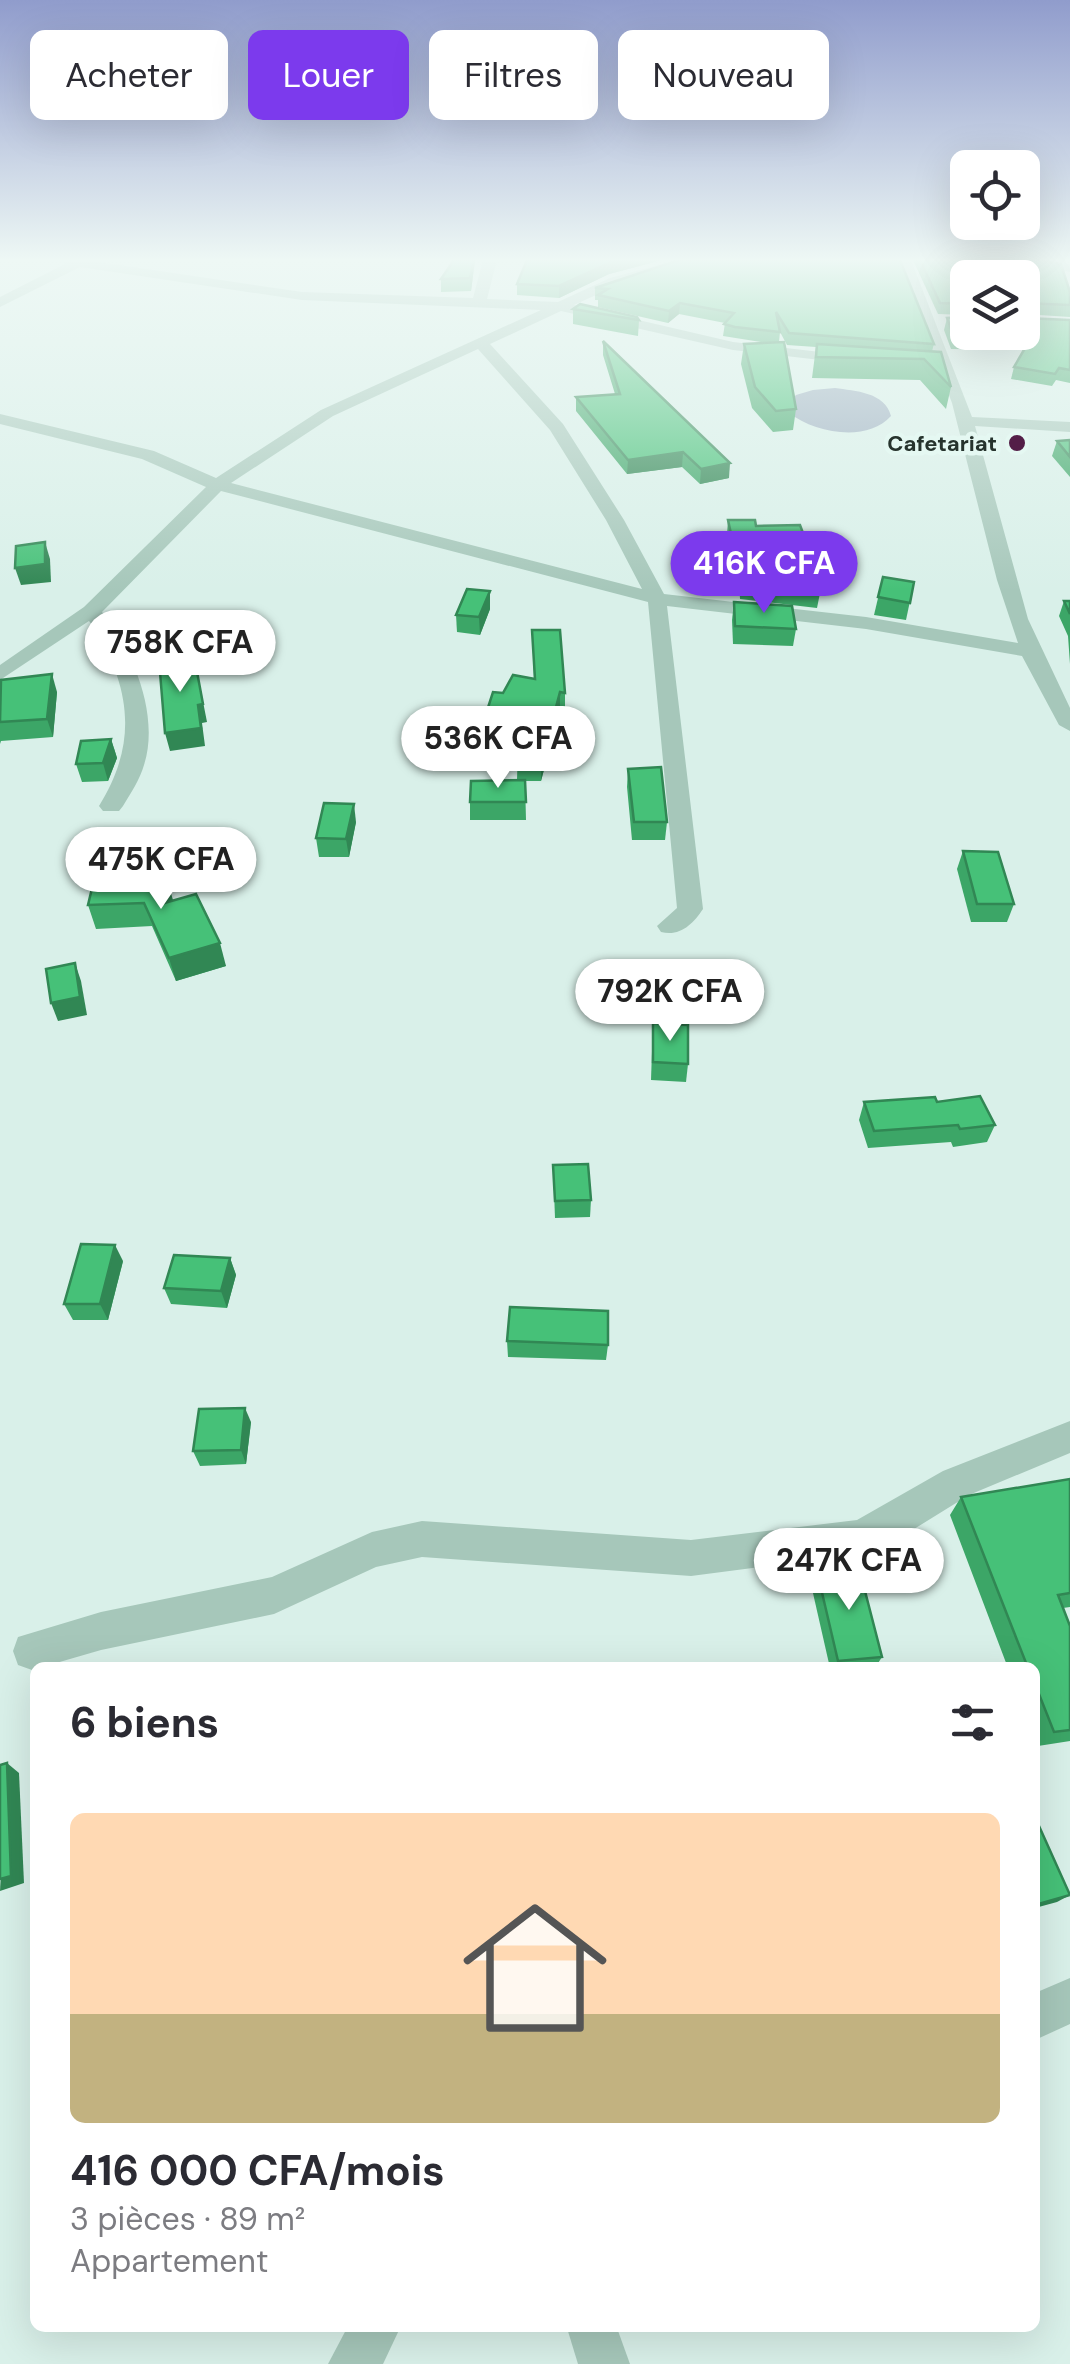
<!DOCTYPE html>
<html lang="fr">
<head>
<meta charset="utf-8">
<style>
	:root { --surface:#fff; --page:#f2f2f3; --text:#2b2b33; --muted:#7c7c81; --accent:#7c3aed }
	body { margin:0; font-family:"DM Sans",sans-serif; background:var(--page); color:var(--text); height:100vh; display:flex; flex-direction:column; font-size:38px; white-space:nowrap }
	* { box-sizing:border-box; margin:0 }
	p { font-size:32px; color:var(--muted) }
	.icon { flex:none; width:55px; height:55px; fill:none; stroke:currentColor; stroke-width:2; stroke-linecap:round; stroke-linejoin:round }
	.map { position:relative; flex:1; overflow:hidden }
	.drawer { position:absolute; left:30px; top:1662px; width:1010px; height:670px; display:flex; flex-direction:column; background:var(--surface); border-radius:15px; box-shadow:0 10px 40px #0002 }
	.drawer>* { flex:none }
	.top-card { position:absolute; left:30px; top:30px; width:1010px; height:90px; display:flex; gap:20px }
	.fabs { position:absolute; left:950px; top:150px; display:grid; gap:20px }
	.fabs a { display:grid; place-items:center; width:90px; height:90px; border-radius:15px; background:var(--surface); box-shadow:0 10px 40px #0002; font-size:50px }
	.price { position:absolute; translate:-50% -85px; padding:0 22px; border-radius:35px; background:#fff; color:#222; font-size:32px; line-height:65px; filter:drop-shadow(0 2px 5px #0008) }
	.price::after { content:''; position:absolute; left:50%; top:60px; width:30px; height:22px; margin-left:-15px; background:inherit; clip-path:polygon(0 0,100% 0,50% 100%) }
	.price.selected { background:var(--accent); color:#fff }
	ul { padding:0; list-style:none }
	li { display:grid; align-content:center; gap:20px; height:530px; padding:0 40px }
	li span { display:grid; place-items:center; height:310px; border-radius:15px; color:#555 }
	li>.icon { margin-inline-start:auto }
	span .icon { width:180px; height:180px; fill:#fffc; stroke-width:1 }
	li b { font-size:42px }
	h2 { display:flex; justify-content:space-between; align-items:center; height:120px; padding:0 40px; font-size:42px }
	.pill { padding:0 35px; border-radius:15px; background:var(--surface); box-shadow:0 10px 40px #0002; font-size:35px; line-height:90px }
	.pill.selected { background:var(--accent); color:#fff }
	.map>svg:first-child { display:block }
	.green { fill:#9aacbe }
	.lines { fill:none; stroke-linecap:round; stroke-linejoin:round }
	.minor { fill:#a6c7ba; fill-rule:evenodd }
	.wall { fill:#3ca667 }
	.shaded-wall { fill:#318754 }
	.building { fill:#46c178; stroke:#318754; stroke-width:2.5 }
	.poi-dot { fill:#531e47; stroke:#e5f8f2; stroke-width:4 }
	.labels { text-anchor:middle; stroke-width:9; stroke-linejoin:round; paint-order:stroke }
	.far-poi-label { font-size:22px; font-weight:bold; fill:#26332d; stroke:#e5f8f2; text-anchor:end }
</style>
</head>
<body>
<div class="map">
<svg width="1070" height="2364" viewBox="0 0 1070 2364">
	<rect width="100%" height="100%" fill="#d9f0e9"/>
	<path class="green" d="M 835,388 C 855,391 885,392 891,416 C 867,443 815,433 789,413 L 788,403 L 796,395 L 813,390 Z"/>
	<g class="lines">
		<g class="minor">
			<path d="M 59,260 L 85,260 L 302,292 L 473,298 L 483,260 L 497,260 L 487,299 L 558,302 L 610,278 L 677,260 L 699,260 L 620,284 L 574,305 L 733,342 L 855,356 L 862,360 L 855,364 L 733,350 L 561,311 L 490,344 L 563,424 L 624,520 L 664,594 L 866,617 L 1018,643 L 997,580 L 952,403 L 897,260 L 911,260 L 972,417 L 1070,422 L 1070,432 L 975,426 L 1028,619 L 1070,708 L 1070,731 L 1059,725 L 1022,656 L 866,629 L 667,606 L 703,909 C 693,924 680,937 661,932 L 657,926 L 677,908 L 648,602 L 221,491 L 102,612 C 133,650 160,715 144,765 C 140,779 131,793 123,806 L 119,811 L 103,811 L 99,806 C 138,743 131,689 94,627 L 89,621 L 0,680 L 0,665 L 84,607 L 206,487 L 142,459 L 0,424 L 0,414 L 154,451 L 216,478 L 321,410 L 541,310 L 302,300 L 80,267 L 0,307 L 0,297 L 65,264 ZM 478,349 L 550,430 L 606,520 L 642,589 L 231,483 L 333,416 Z"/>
			<path d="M 1029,260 L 1070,264 L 1070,272 L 1031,263 Z"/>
			<path d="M 1070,1421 L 1070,1453 L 969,1495 L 906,1534 L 858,1554 L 691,1576 L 422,1557 L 376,1567 L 274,1614 L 101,1650 L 32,1670 L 18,1665 L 13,1651 L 18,1637 L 101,1612 L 272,1577 L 372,1532 L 422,1521 L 691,1540 L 857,1520 L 943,1471 Z"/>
			<path d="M 1070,1978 L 1070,2024 L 1035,2040 L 1035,1993 Z"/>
			<path d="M 347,2328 L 400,2328 L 383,2364 L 328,2364 Z"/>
			<path d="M 567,2328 L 617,2328 L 630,2364 L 578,2364 Z"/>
		</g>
	</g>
	<g class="wall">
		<path d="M 475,260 L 471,291 L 441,292 L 441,279 Z"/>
		<path d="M 527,260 L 662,260 L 609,274 L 559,298 L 517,295 L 517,284 Z"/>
		<path d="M 679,260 L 934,344 L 932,351 L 951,387 L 946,409 L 920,380 L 812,378 L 816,347 L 787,345 L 780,332 L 779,342 L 796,409 L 793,430 L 773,432 L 752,408 L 741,364 L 744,344 L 767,343 L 723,336 L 725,323 L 679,314 L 668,323 L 598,307 L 598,300 L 595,300 L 595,288 Z"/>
		<path d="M 913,260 L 1041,260 L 1070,292 L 1070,317 L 1024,314 L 1025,318 L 1070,320 L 1070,383 L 1056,380 L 1052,386 L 1011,379 L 1014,367 L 1024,350 L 951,349 L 944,330 L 947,318 L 1022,332 L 968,278 L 968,315 L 938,314 Z"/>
		<path d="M 573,309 L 639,320 L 638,336 L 573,324 Z"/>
		<path d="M 603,341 L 729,478 L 700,484 L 682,467 L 627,474 L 576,411 L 576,397 L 615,394 L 603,355 Z"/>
		<path d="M 1070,440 L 1070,477 L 1052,456 L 1057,441 Z"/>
		<path d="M 728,520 L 756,526 L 820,593 L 817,608 L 740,599 L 738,566 L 733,566 L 727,534 Z"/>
		<path d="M 883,577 L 914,582 L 906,620 L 874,615 Z"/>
		<path d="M 490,591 L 490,609 L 480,635 L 457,632 L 456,615 Z"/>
		<path d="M 1064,601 L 1070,601 L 1070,664 L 1068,636 L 1059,616 Z"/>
		<path d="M 734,602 L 796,629 L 793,646 L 733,644 L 732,620 Z"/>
		<path d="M 532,630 L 565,693 L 565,710 L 560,709 L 541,781 L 525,781 L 526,820 L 470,820 L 470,802 L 517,780 L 518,744 L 483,740 L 483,723 L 503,693 L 534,679 Z"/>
		<path d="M 0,690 L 57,692 L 53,737 L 1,741 L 0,744 Z"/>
		<path d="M 111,739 L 117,758 L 108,781 L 82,782 L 76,764 Z"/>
		<path d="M 628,769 L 667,822 L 665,840 L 632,840 L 627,787 Z"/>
		<path d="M 356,822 L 349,857 L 319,857 L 316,838 Z"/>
		<path d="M 963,851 L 1014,904 L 1007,922 L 971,922 L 957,869 Z"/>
		<path d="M 173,901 L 226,966 L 176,981 L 152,926 L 96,929 L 88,905 Z"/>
		<path d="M 653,1023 L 688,1064 L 686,1082 L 651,1080 Z"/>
		<path d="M 864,1102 L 937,1102 L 995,1125 L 987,1142 L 953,1147 L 951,1142 L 868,1148 L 859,1120 Z"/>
		<path d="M 553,1165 L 591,1200 L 590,1217 L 555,1218 Z"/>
		<path d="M 230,1258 L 236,1275 L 227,1308 L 171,1304 L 164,1288 Z"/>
		<path d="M 123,1261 L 108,1320 L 73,1320 L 64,1304 Z"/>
		<path d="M 507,1341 L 608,1345 L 606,1360 L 508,1357 Z"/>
		<path d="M 251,1422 L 246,1464 L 200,1466 L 193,1451 Z"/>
		<path d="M 1070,1479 L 1070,1607 L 1063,1608 L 1070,1626 L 1070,1741 L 1038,1746 L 1035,1737 L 1035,1668 L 1008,1668 L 950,1515 L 961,1497 Z"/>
		<path d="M 816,1567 L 882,1657 L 875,1668 L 830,1668 L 810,1580 Z"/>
	</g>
	<g class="shaded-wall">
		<path d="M 474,260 L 475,260 L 471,291 L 470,278 Z"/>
		<path d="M 621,260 L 662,260 L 609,274 L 559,298 L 559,286 L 609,263 Z"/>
		<path d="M 680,303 L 679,314 L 668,323 L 669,311 Z"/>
		<path d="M 683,452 L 682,467 L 627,474 L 628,460 Z"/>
		<path d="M 730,463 L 729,478 L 700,484 L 701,469 Z"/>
		<path d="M 45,542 L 50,559 L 51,582 L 21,585 L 15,568 Z"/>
		<path d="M 490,591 L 490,609 L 480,635 L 479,617 Z"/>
		<path d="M 195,661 L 207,722 L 202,723 L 205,746 L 170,751 L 165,733 L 198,705 Z"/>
		<path d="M 52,674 L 57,692 L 53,737 L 47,719 Z"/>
		<path d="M 560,692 L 560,709 L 541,781 L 541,764 Z"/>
		<path d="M 111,739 L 117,758 L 108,781 L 103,763 Z"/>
		<path d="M 354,804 L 356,822 L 349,857 L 346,839 Z"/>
		<path d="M 166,877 L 173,900 L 161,904 Z"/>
		<path d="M 220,943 L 226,966 L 176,981 L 169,958 Z"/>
		<path d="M 75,963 L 81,981 L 87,1015 L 58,1021 L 51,1003 Z"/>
		<path d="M 115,1245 L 123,1261 L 108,1320 L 100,1304 Z"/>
		<path d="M 230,1258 L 236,1275 L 227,1308 L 221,1291 Z"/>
		<path d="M 245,1408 L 251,1422 L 246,1464 L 241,1450 Z"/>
		<path d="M 7,1763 L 19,1773 L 24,1883 L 0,1891 Z"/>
		<path d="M 1070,1895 L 1057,1902 L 1035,1908 L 1035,1905 Z"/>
	</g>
	<g class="building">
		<path d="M 454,260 L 474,260 L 470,278 L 441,279 Z"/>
		<path d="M 527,260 L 621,260 L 609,263 L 559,286 L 517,284 Z"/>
		<path d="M 679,260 L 900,260 L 934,344 L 789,333 L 776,312 L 780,332 L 735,327 L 724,324 L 734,313 L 680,303 L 669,311 L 598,295 L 608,289 L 595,288 Z"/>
		<path d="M 920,260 L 1041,260 L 1061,264 L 1070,292 L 1070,305 L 1025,303 L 1022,305 L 1022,278 L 968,278 L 968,304 L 940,303 Z"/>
		<path d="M 580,304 L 637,317 L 639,320 L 573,309 Z"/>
		<path d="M 1022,310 L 1025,318 L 1070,320 L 1070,370 L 1059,368 L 1055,374 L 1014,367 L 1031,338 L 954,337 L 947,318 L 968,317 L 968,332 L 1022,332 Z"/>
		<path d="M 603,341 L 730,463 L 701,469 L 683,452 L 628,460 L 576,397 L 620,394 Z"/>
		<path d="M 784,342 L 796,409 L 776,411 L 755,387 L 744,344 Z"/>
		<path d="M 817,344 L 941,352 L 951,387 L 924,359 L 816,357 Z"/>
		<path d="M 1070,440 L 1070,457 L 1057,441 Z"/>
		<path d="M 728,520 L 755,520 L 756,526 L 800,525 L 810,552 L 815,552 L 820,593 L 742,584 L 740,552 L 735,552 Z"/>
		<path d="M 45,542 L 45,564 L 15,568 L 16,546 Z"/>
		<path d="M 883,577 L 914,582 L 910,603 L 878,597 Z"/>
		<path d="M 467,589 L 490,591 L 479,617 L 456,615 Z"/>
		<path d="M 1064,601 L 1070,601 L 1070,614 Z"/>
		<path d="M 734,602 L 792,606 L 796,629 L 735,626 Z"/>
		<path d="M 532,630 L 560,630 L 565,693 L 560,692 L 541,764 L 517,764 L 519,727 L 483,723 L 493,692 L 503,693 L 513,675 L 535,679 Z"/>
		<path d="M 159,660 L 195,661 L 203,704 L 198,705 L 201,728 L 165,733 Z"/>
		<path d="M 52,674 L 47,719 L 0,722 L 1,680 Z"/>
		<path d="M 111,739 L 103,763 L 76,764 L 81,741 Z"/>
		<path d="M 661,767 L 667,822 L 634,822 L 628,769 Z"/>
		<path d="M 525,780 L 526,802 L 470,802 L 471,781 Z"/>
		<path d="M 324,803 L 354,804 L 346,839 L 316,838 Z"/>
		<path d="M 963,851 L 998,852 L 1014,904 L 977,904 Z"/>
		<path d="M 166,877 L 161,904 L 196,894 L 220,943 L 169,958 L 144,903 L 88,905 L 94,880 Z"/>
		<path d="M 75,963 L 80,997 L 51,1003 L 46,969 Z"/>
		<path d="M 653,1023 L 688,1025 L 688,1064 L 653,1062 Z"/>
		<path d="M 980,1096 L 995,1125 L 960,1129 L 958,1125 L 874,1131 L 864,1102 L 935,1097 L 937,1102 Z"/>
		<path d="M 588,1164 L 591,1200 L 555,1201 L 553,1165 Z"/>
		<path d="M 81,1244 L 115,1245 L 100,1304 L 64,1304 Z"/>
		<path d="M 174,1255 L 230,1258 L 221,1291 L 164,1288 Z"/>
		<path d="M 510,1307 L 608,1311 L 608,1345 L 507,1341 Z"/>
		<path d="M 245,1408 L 241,1450 L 193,1451 L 199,1409 Z"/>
		<path d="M 1070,1479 L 1070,1593 L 1058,1595 L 1070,1626 L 1070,1730 L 1054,1732 L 1035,1684 L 1035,1668 L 1028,1668 L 961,1497 Z"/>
		<path d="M 858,1564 L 882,1657 L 838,1661 L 816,1567 Z"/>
		<path d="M 7,1763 L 11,1876 L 0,1879 L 0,1765 Z"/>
		<path d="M 1039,1826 L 1070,1895 L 1035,1905 L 1035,1828 Z"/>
	</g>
	<linearGradient id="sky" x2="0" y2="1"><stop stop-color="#909ccc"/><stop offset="0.44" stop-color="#eef8f5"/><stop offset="1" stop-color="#eef8f5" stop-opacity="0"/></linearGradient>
	<rect width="1070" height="591" fill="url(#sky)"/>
	<circle class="poi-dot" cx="1017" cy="443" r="10"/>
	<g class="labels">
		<g class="far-poi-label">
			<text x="997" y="451">Cafetariat</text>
		</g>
	</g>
</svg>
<div class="fabs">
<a><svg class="icon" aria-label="locate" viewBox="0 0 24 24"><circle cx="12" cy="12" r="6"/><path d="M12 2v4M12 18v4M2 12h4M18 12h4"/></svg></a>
<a><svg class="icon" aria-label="layers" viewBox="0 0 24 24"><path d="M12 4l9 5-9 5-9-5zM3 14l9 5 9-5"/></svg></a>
</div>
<b class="price selected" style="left:764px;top:616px">416K CFA</b>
<b class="price" style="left:180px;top:695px">758K CFA</b>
<b class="price" style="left:498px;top:791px">536K CFA</b>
<b class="price" style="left:161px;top:912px">475K CFA</b>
<b class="price" style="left:670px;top:1044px">792K CFA</b>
<b class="price" style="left:849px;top:1613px">247K CFA</b>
<div class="top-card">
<a class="pill">Acheter</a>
<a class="pill selected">Louer</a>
<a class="pill">Filtres</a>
<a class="pill">Nouveau</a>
</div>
<section class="drawer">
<h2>6 biens<svg class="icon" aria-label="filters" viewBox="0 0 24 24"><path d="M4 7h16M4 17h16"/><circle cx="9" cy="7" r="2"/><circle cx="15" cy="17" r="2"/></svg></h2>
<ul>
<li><span style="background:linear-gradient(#ffd9b3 65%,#c2b280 0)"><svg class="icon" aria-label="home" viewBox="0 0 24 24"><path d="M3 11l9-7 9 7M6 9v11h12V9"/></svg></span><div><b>416 000 CFA/mois</b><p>3 pièces · 89 m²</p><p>Appartement</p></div></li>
</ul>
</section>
</div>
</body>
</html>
